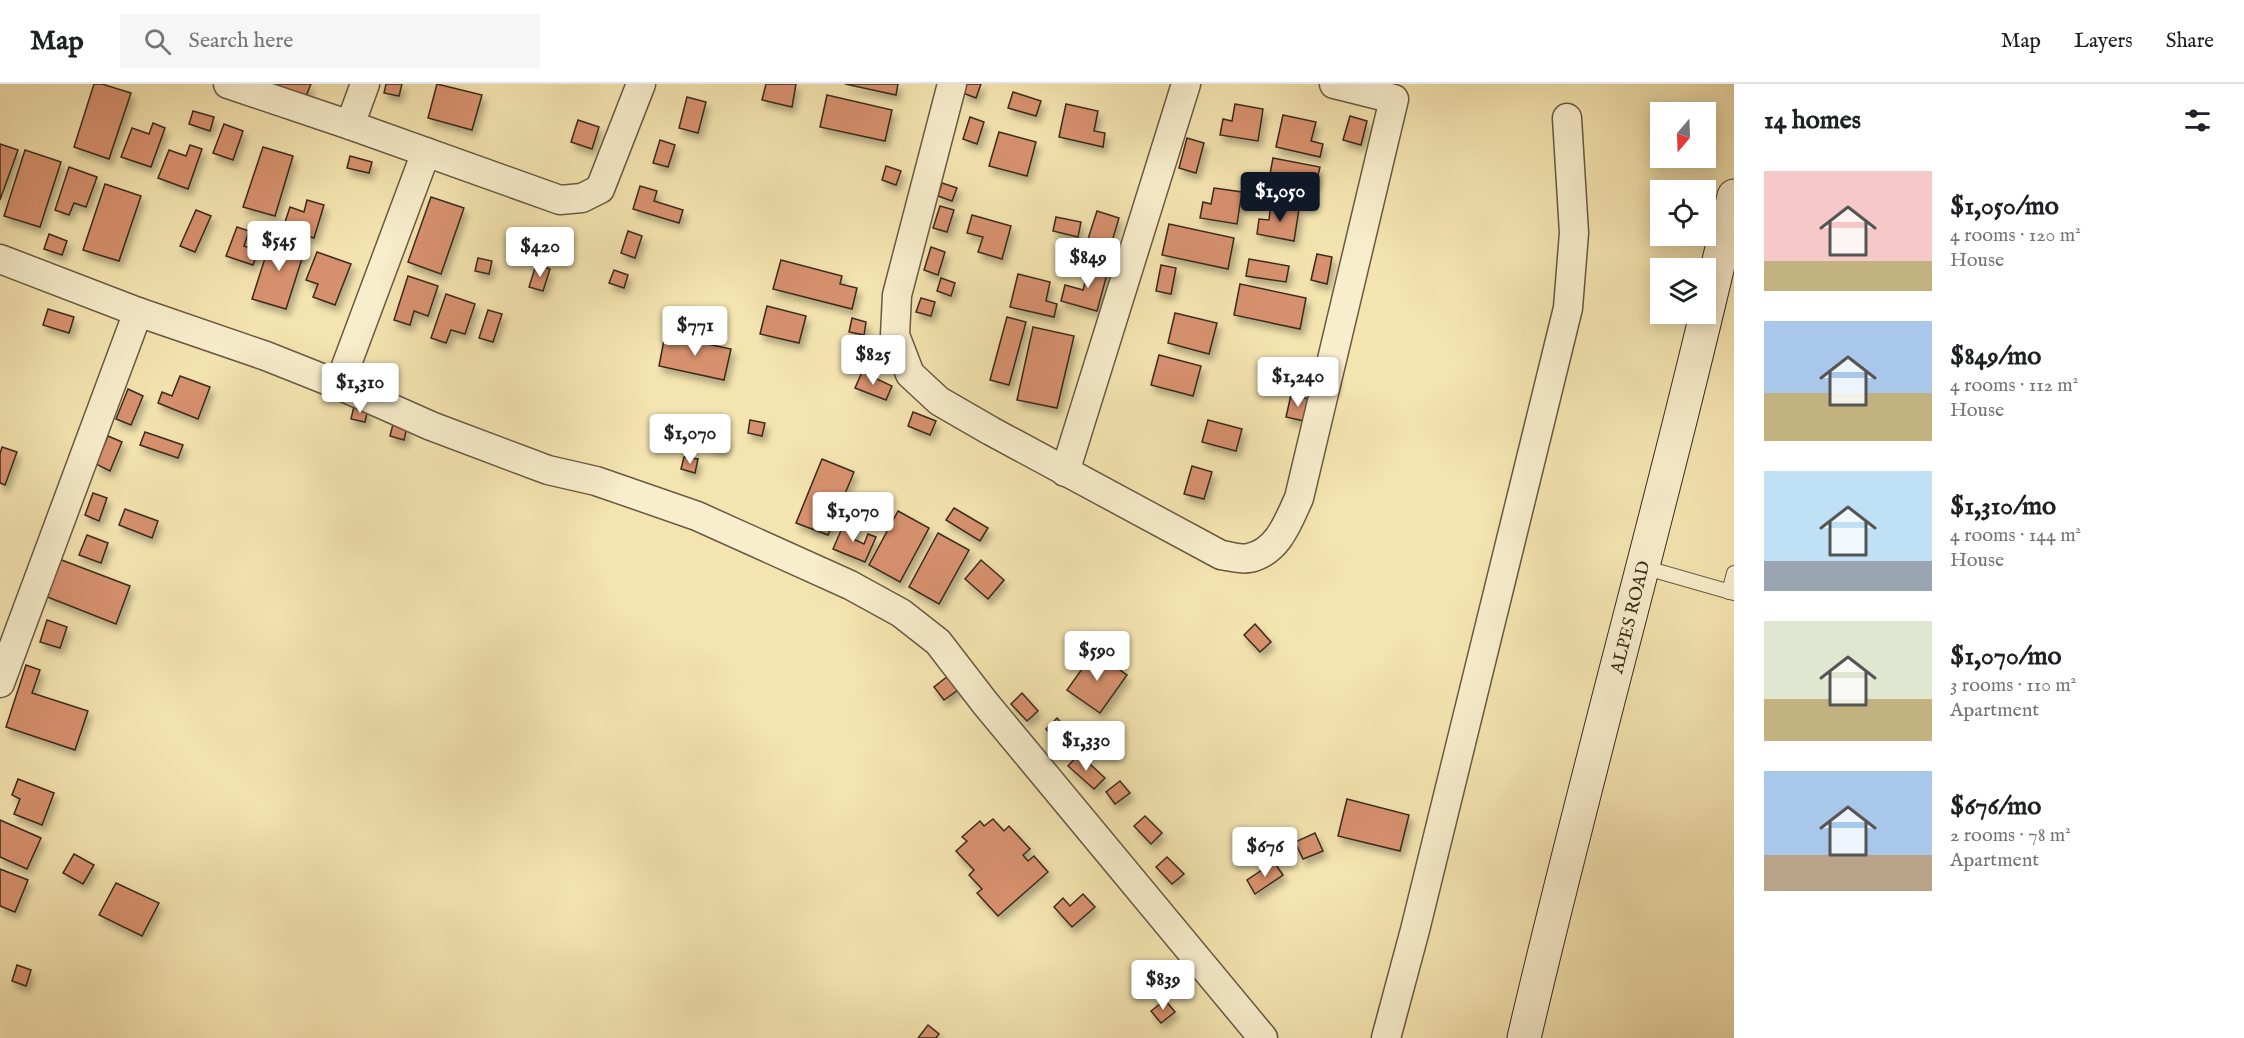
<!DOCTYPE html>
<html lang="en">
<head>
<meta charset="utf-8">
<style>
	:root { --surface:#fff; --page:#f6f6f6; --text:#202124; --muted:#757577; --line:#e0e0e0; --accent:#111827 }
	body { margin:0; font-family:"IM FELL English",serif; background:var(--page); color:var(--text); height:100vh; display:flex; flex-direction:column; font-size:22px; white-space:nowrap }
	* { box-sizing:border-box; margin:0 }
	p { font-size:20px; color:var(--muted) }
	.icon { flex:none; width:33px; height:33px; fill:none; stroke:currentColor; stroke-width:2; stroke-linecap:round; stroke-linejoin:round }
	.map { position:relative; flex:1; overflow:hidden }
	.details { display:flex; flex-direction:column; background:var(--surface); width:510px }
	.details>* { flex:none }
	.needle { width:39px; rotate:199deg }
	.buttons { position:absolute; left:1650px; top:18px; display:grid; gap:12px }
	.buttons a { display:grid; place-items:center; width:66px; height:66px; border-radius:0px; background:var(--surface); box-shadow:0 3px 15px #0003; font-size:30px }
	.price { position:absolute; translate:-50% -51px; padding:0 14px; border-radius:6px; background:#fff; color:#222; font-size:20px; line-height:39px; filter:drop-shadow(0 2px 3px #0008) }
	.price::after { content:''; position:absolute; left:50%; top:36px; width:18px; height:14px; margin-left:-9px; background:inherit; clip-path:polygon(0 0,100% 0,50% 100%) }
	.price.active { background:var(--accent); color:#fff }
	ul { padding:0; list-style:none }
	li { display:flex; align-items:center; gap:18px; height:150px; padding:0 30px }
	li span { display:grid; place-items:center; flex:none; width:168px; height:120px; border-radius:0px; color:#555 }
	li>.icon { margin-inline-start:auto }
	span .icon { width:72px; height:72px; fill:#fffc; stroke-width:1 }
	li b { font-size:26px }
	h2 { display:flex; justify-content:space-between; align-items:center; height:72px; padding:0 30px; font-size:26px }
	header { display:flex; align-items:center; gap:36px; box-sizing:border-box; height:84px; padding:0 30px; background:var(--surface); border-bottom:2px solid var(--line) }
	header strong { font-size:28px }
	nav { display:flex; gap:33px; margin-inline-start:auto; font-size:21px }
	.search { width:420px; height:54px; background:var(--page); display:flex; align-items:center; gap:15px; box-sizing:border-box; padding:0 21px; border-radius:0px; color:var(--muted); font-size:22px }
	main { display:flex; flex:1; min-height:0 }
	.map>svg:first-child { display:block }
	.building { fill:#d7916e; stroke:#3a2c1d; stroke-width:1.5; filter:url(#shadow) }
	.lines { fill:none; stroke-linecap:round; stroke-linejoin:round }
	.lane-casing { stroke:#685a42; stroke-width:16 }
	.street-casing { stroke:#685a42; stroke-width:31 }
	.secondary-casing { stroke:#3a2c1d; stroke-width:35 }
	.lane { stroke:#f8edcc; stroke-width:14 }
	.street { stroke:#f8edcc; stroke-width:28 }
	.secondary { stroke:#f8edcc; stroke-width:33 }
	.labels { text-anchor:middle; stroke-width:5; stroke-linejoin:round; paint-order:stroke }
	.street-label { font-size:18px; fill:#3a2c1d; stroke:#f8edcc }
</style>
</head>
<body>
<header>
<strong>Map</strong>
<div class="search"><svg class="icon" aria-label="search" viewBox="0 0 24 24"><circle cx="10" cy="10" r="6"/><path d="M15 15l6 6"/></svg>Search here</div>
<nav><a>Map</a><a>Layers</a><a>Share</a></nav>
</header>
<main>
<div class="map">
<svg width="1734" height="954" viewBox="0 0 1734 954">
	<defs>
		<filter id="shadow"><feDropShadow dx="3.5" dy="6" stdDeviation="3" flood-color="#0004"/></filter>
	</defs>
	<rect width="100%" height="100%" fill="#f4e4b0"/>
	<filter id="stains"><feTurbulence type="fractalNoise" baseFrequency=".00333" numOctaves="4"/><feColorMatrix values="0 0 0 0 .2 0 0 0 0 .09 0 0 0 0 .02 0 0 0 .5 -.17"/></filter>
	<radialGradient id="worn" r=".72"><stop offset=".6" stop-color="#630" stop-opacity="0"/><stop offset="1" stop-color="#630" stop-opacity=".3"/></radialGradient>
	<g class="building">
		<path d="M 94,0 L 102,0 L 131,9 L 109,75 L 74,63 Z"/>
		<path d="M 278,0 L 311,0 L 306,12 L 277,2 Z"/>
		<path d="M 386,0 L 402,0 L 399,12 L 384,9 Z"/>
		<path d="M 437,0 L 482,11 L 472,46 L 428,34 Z"/>
		<path d="M 766,0 L 796,0 L 792,23 L 762,16 Z"/>
		<path d="M 845,0 L 898,0 L 896,11 Z"/>
		<path d="M 966,0 L 981,0 L 976,14 L 963,9 Z"/>
		<path d="M 1013,8 L 1041,17 L 1036,32 L 1008,24 Z"/>
		<path d="M 827,11 L 892,26 L 885,57 L 820,43 Z"/>
		<path d="M 687,13 L 706,18 L 698,49 L 679,44 Z"/>
		<path d="M 1066,20 L 1098,27 L 1094,47 L 1105,49 L 1103,63 L 1059,53 Z"/>
		<path d="M 1235,20 L 1263,25 L 1258,57 L 1220,51 L 1223,35 L 1232,37 Z"/>
		<path d="M 193,27 L 214,33 L 210,47 L 189,40 Z"/>
		<path d="M 1283,31 L 1316,38 L 1311,57 L 1323,60 L 1320,73 L 1276,63 Z"/>
		<path d="M 1350,32 L 1367,37 L 1361,61 L 1343,56 Z"/>
		<path d="M 970,33 L 984,38 L 977,60 L 963,55 Z"/>
		<path d="M 578,36 L 599,43 L 592,65 L 571,58 Z"/>
		<path d="M 153,39 L 165,44 L 151,83 L 121,73 L 132,44 L 149,50 Z"/>
		<path d="M 224,40 L 243,47 L 233,76 L 213,69 Z"/>
		<path d="M 999,48 L 1036,58 L 1027,92 L 989,82 Z"/>
		<path d="M 1187,54 L 1204,59 L 1196,89 L 1179,84 Z"/>
		<path d="M 660,56 L 675,61 L 668,83 L 653,79 Z"/>
		<path d="M 0,60 L 18,66 L 0,116 Z"/>
		<path d="M 190,61 L 202,65 L 188,105 L 158,94 L 169,66 L 186,72 Z"/>
		<path d="M 263,63 L 293,72 L 275,132 L 243,123 Z"/>
		<path d="M 25,66 L 61,78 L 40,143 L 4,132 Z"/>
		<path d="M 350,72 L 372,78 L 369,89 L 347,84 Z"/>
		<path d="M 1273,74 L 1320,83 L 1316,100 L 1270,90 Z"/>
		<path d="M 886,82 L 901,87 L 896,101 L 882,96 Z"/>
		<path d="M 69,83 L 97,93 L 86,123 L 74,119 L 69,131 L 55,126 Z"/>
		<path d="M 942,99 L 957,104 L 952,117 L 938,112 Z"/>
		<path d="M 105,100 L 141,112 L 119,177 L 83,166 Z"/>
		<path d="M 640,102 L 657,107 L 654,117 L 683,126 L 679,139 L 633,125 Z"/>
		<path d="M 1214,104 L 1242,108 L 1237,140 L 1200,134 L 1203,118 L 1211,120 Z"/>
		<path d="M 431,113 L 464,124 L 441,190 L 408,178 Z"/>
		<path d="M 307,116 L 324,121 L 314,154 L 283,144 L 290,123 L 304,128 Z"/>
		<path d="M 1271,120 L 1299,125 L 1294,157 L 1257,150 L 1259,135 L 1269,136 Z"/>
		<path d="M 940,122 L 954,126 L 947,148 L 933,144 Z"/>
		<path d="M 196,126 L 211,132 L 195,168 L 180,162 Z"/>
		<path d="M 1097,127 L 1119,134 L 1110,164 L 1087,158 Z"/>
		<path d="M 972,131 L 1011,142 L 1002,175 L 978,168 L 983,153 L 967,149 Z"/>
		<path d="M 1056,133 L 1081,138 L 1078,153 L 1053,147 Z"/>
		<path d="M 1169,140 L 1234,154 L 1228,185 L 1162,171 Z"/>
		<path d="M 237,143 L 249,147 L 244,162 L 258,167 L 253,181 L 226,172 Z"/>
		<path d="M 628,147 L 642,152 L 635,174 L 621,169 Z"/>
		<path d="M 49,150 L 67,157 L 62,171 L 44,165 Z"/>
		<path d="M 272,152 L 306,162 L 286,225 L 252,215 Z"/>
		<path d="M 931,163 L 945,168 L 938,191 L 924,186 Z"/>
		<path d="M 317,168 L 351,180 L 335,221 L 313,213 L 318,200 L 306,196 Z"/>
		<path d="M 1317,170 L 1332,173 L 1327,200 L 1311,196 Z"/>
		<path d="M 478,174 L 492,177 L 489,190 L 475,187 Z"/>
		<path d="M 1249,175 L 1289,182 L 1286,198 L 1246,192 Z"/>
		<path d="M 781,176 L 842,192 L 840,200 L 857,204 L 852,225 L 773,205 Z"/>
		<path d="M 1091,177 L 1109,183 L 1097,227 L 1061,217 L 1065,201 L 1083,206 Z"/>
		<path d="M 536,181 L 550,185 L 543,207 L 529,203 Z"/>
		<path d="M 1161,181 L 1176,184 L 1171,210 L 1156,207 Z"/>
		<path d="M 614,186 L 628,191 L 624,204 L 609,199 Z"/>
		<path d="M 1018,190 L 1050,198 L 1046,217 L 1057,220 L 1054,233 L 1010,223 Z"/>
		<path d="M 408,192 L 438,202 L 428,232 L 414,227 L 410,241 L 394,236 Z"/>
		<path d="M 941,194 L 955,199 L 951,212 L 937,207 Z"/>
		<path d="M 1240,200 L 1306,214 L 1300,245 L 1234,231 Z"/>
		<path d="M 446,210 L 475,220 L 465,250 L 451,246 L 446,259 L 431,254 Z"/>
		<path d="M 921,214 L 935,218 L 931,232 L 916,228 Z"/>
		<path d="M 767,222 L 806,232 L 799,259 L 760,250 Z"/>
		<path d="M 48,225 L 74,233 L 69,249 L 43,241 Z"/>
		<path d="M 488,226 L 502,230 L 493,258 L 479,254 Z"/>
		<path d="M 1175,229 L 1217,239 L 1209,270 L 1168,259 Z"/>
		<path d="M 1007,233 L 1026,238 L 1009,301 L 990,296 Z"/>
		<path d="M 852,234 L 866,238 L 864,251 L 849,248 Z"/>
		<path d="M 1033,243 L 1074,252 L 1057,324 L 1017,316 Z"/>
		<path d="M 665,251 L 731,265 L 724,296 L 659,282 Z"/>
		<path d="M 1159,271 L 1201,282 L 1193,312 L 1151,301 Z"/>
		<path d="M 862,288 L 892,302 L 886,316 L 855,304 Z"/>
		<path d="M 180,292 L 210,303 L 198,335 L 158,319 L 162,308 L 172,312 Z"/>
		<path d="M 128,305 L 143,312 L 131,341 L 116,335 Z"/>
		<path d="M 1291,311 L 1309,315 L 1304,337 L 1286,333 Z"/>
		<path d="M 354,322 L 368,325 L 365,338 L 351,335 Z"/>
		<path d="M 913,328 L 936,337 L 930,351 L 908,342 Z"/>
		<path d="M 750,336 L 765,339 L 762,352 L 748,349 Z"/>
		<path d="M 1208,336 L 1242,345 L 1236,367 L 1202,358 Z"/>
		<path d="M 393,340 L 407,343 L 404,356 L 390,352 Z"/>
		<path d="M 145,348 L 183,361 L 178,374 L 140,361 Z"/>
		<path d="M 713,350 L 727,353 L 724,366 L 710,363 Z"/>
		<path d="M 108,352 L 122,358 L 110,387 L 96,380 Z"/>
		<path d="M 2,363 L 17,368 L 5,401 L 0,399 L 0,370 Z"/>
		<path d="M 684,373 L 698,375 L 695,389 L 681,385 Z"/>
		<path d="M 822,375 L 854,388 L 828,451 L 796,439 Z"/>
		<path d="M 1192,382 L 1212,388 L 1204,415 L 1184,410 Z"/>
		<path d="M 93,409 L 107,414 L 99,437 L 85,431 Z"/>
		<path d="M 954,424 L 988,444 L 980,457 L 946,436 Z"/>
		<path d="M 125,425 L 158,437 L 152,454 L 119,441 Z"/>
		<path d="M 898,427 L 929,444 L 900,498 L 869,481 Z"/>
		<path d="M 845,437 L 859,443 L 853,455 L 864,460 L 868,450 L 876,453 L 865,478 L 833,465 Z"/>
		<path d="M 938,449 L 969,466 L 939,520 L 909,503 Z"/>
		<path d="M 87,451 L 108,459 L 101,479 L 79,471 Z"/>
		<path d="M 59,475 L 130,502 L 116,540 L 45,512 Z"/>
		<path d="M 981,476 L 1004,496 L 988,515 L 965,495 Z"/>
		<path d="M 47,536 L 67,543 L 60,564 L 40,558 Z"/>
		<path d="M 1255,540 L 1271,558 L 1260,568 L 1244,551 Z"/>
		<path d="M 1094,568 L 1127,591 L 1100,629 L 1067,606 Z"/>
		<path d="M 26,581 L 40,586 L 32,609 L 88,627 L 75,666 L 6,643 Z"/>
		<path d="M 948,592 L 958,606 L 944,616 L 934,603 Z"/>
		<path d="M 1022,609 L 1038,627 L 1027,637 L 1011,620 Z"/>
		<path d="M 1057,634 L 1074,652 L 1062,663 L 1046,645 Z"/>
		<path d="M 1103,640 L 1112,650 L 1093,667 L 1084,657 Z"/>
		<path d="M 1079,670 L 1105,694 L 1094,705 L 1068,682 Z"/>
		<path d="M 18,695 L 54,709 L 42,741 L 14,730 L 20,715 L 12,711 Z"/>
		<path d="M 1120,697 L 1130,709 L 1115,720 L 1106,708 Z"/>
		<path d="M 1347,715 L 1409,731 L 1400,767 L 1338,752 Z"/>
		<path d="M 1145,732 L 1162,749 L 1151,760 L 1134,742 Z"/>
		<path d="M 993,735 L 1004,747 L 1009,742 L 1030,765 L 1023,771 L 1028,777 L 1034,772 L 1048,788 L 998,832 L 977,809 L 982,805 L 969,791 L 974,786 L 956,767 L 967,757 L 962,753 L 980,737 L 984,742 Z"/>
		<path d="M 0,736 L 41,754 L 27,785 L 0,773 Z"/>
		<path d="M 1315,749 L 1323,767 L 1303,775 L 1295,758 Z"/>
		<path d="M 74,770 L 94,781 L 83,800 L 63,789 Z"/>
		<path d="M 1167,773 L 1184,790 L 1172,800 L 1156,783 Z"/>
		<path d="M 1274,778 L 1283,791 L 1255,810 L 1247,796 Z"/>
		<path d="M 0,785 L 28,796 L 15,828 L 0,822 Z"/>
		<path d="M 116,799 L 159,819 L 142,852 L 99,831 Z"/>
		<path d="M 1083,810 L 1095,823 L 1072,843 L 1054,823 L 1063,814 L 1070,822 Z"/>
		<path d="M 17,881 L 31,886 L 26,902 L 12,897 Z"/>
		<path d="M 1165,916 L 1175,928 L 1161,939 L 1151,927 Z"/>
		<path d="M 928,941 L 939,950 L 936,954 L 918,954 Z"/>
	</g>
	<g class="lines">
		<defs>
			<g id="lane">
				<path d="M 1643,483 L 1734,509"/>
				<path d="M 1729,508 L 1734,489"/>
			</g>
			<g id="street">
				<path d="M 228,0 L 350,41 L 560,116 L 582,114 L 600,105 L 641,0"/>
				<path d="M 952,0 L 897,211 L 895,251 L 910,290 L 939,317 L 991,347 L 1221,471 C 1230,472 1241,476 1249,474 C 1278,468 1288,438 1299,414 L 1394,15 L 1334,0"/>
				<path d="M 350,41 L 365,0"/>
				<path d="M 0,175 L 138,228 L 0,599"/>
				<path d="M 138,228 L 266,272 L 339,301 L 431,342 L 548,386 L 596,397 L 697,432 L 850,501 L 901,529 L 938,558 L 985,619 L 1263,954"/>
				<path d="M 339,301 L 426,68"/>
				<path d="M 1065,388 L 1186,0"/>
				<path d="M 1386,954 L 1415,846 L 1568,224 L 1574,149 L 1567,34"/>
			</g>
			<path id="secondary" d="M 1524,954 C 1590,672 1670,394 1734,112"/>
		</defs>
		<use href="#lane" class="lane-casing"/>
		<use href="#street" class="street-casing"/>
		<use href="#secondary" class="secondary-casing"/>
		<use href="#lane" class="lane"/>
		<use href="#street" class="street"/>
		<use href="#secondary" class="secondary"/>
	</g>
	<g class="labels">
		<g class="street-label">
			<text transform="translate(1630 533) rotate(-76)" y="6">ALPES ROAD</text>
		</g>
	</g>
	<rect width="100%" height="100%" filter="url(#stains)"/>
	<rect width="100%" height="100%" fill="url(#worn)"/>
</svg>
<div class="buttons">
<a><svg class="needle" viewBox="-14 -14 28 28"><path d="M0-13l5 13h-10z" fill="#e53935"/><path d="M0 13l5-13h-10z" fill="#757577"/></svg></a>
<a><svg class="icon" aria-label="locate" viewBox="0 0 24 24"><circle cx="12" cy="12" r="6"/><path d="M12 2v4M12 18v4M2 12h4M18 12h4"/></svg></a>
<a><svg class="icon" aria-label="layers" viewBox="0 0 24 24"><path d="M12 4l9 5-9 5-9-5zM3 14l9 5 9-5"/></svg></a>
</div>
<b class="price active" style="left:1280px;top:139px">$1,050</b>
<b class="price" style="left:279px;top:188px">$545</b>
<b class="price" style="left:540px;top:194px">$420</b>
<b class="price" style="left:1088px;top:205px">$849</b>
<b class="price" style="left:695px;top:273px">$771</b>
<b class="price" style="left:873px;top:302px">$825</b>
<b class="price" style="left:1298px;top:324px">$1,240</b>
<b class="price" style="left:360px;top:330px">$1,310</b>
<b class="price" style="left:690px;top:381px">$1,070</b>
<b class="price" style="left:853px;top:459px">$1,070</b>
<b class="price" style="left:1097px;top:598px">$590</b>
<b class="price" style="left:1086px;top:688px">$1,330</b>
<b class="price" style="left:1265px;top:794px">$676</b>
<b class="price" style="left:1163px;top:927px">$839</b>
</div>
<section class="details">
<h2>14 homes<svg class="icon" aria-label="filters" viewBox="0 0 24 24"><path d="M4 7h16M4 17h16"/><circle cx="9" cy="7" r="2"/><circle cx="15" cy="17" r="2"/></svg></h2>
<ul>
<li><span style="background:linear-gradient(#f6c9c9 75%,#c2b280 0)"><svg class="icon" aria-label="home" viewBox="0 0 24 24"><path d="M3 11l9-7 9 7M6 9v11h12V9"/></svg></span><div><b>$1,050/mo</b><p>4 rooms · 120 m²</p><p>House</p></div></li>
<li><span style="background:linear-gradient(#a9c7e8 60%,#c2b280 0)"><svg class="icon" aria-label="home" viewBox="0 0 24 24"><path d="M3 11l9-7 9 7M6 9v11h12V9"/></svg></span><div><b>$849/mo</b><p>4 rooms · 112 m²</p><p>House</p></div></li>
<li><span style="background:linear-gradient(#bfe0f5 75%,#9aa5b1 0)"><svg class="icon" aria-label="home" viewBox="0 0 24 24"><path d="M3 11l9-7 9 7M6 9v11h12V9"/></svg></span><div><b>$1,310/mo</b><p>4 rooms · 144 m²</p><p>House</p></div></li>
<li><span style="background:linear-gradient(#dfe7d0 65%,#c2b280 0)"><svg class="icon" aria-label="home" viewBox="0 0 24 24"><path d="M3 11l9-7 9 7M6 9v11h12V9"/></svg></span><div><b>$1,070/mo</b><p>3 rooms · 110 m²</p><p>Apartment</p></div></li>
<li><span style="background:linear-gradient(#a9c7e8 70%,#b9a48a 0)"><svg class="icon" aria-label="home" viewBox="0 0 24 24"><path d="M3 11l9-7 9 7M6 9v11h12V9"/></svg></span><div><b>$676/mo</b><p>2 rooms · 78 m²</p><p>Apartment</p></div></li>
</ul>
</section>
</main>
</body>
</html>
